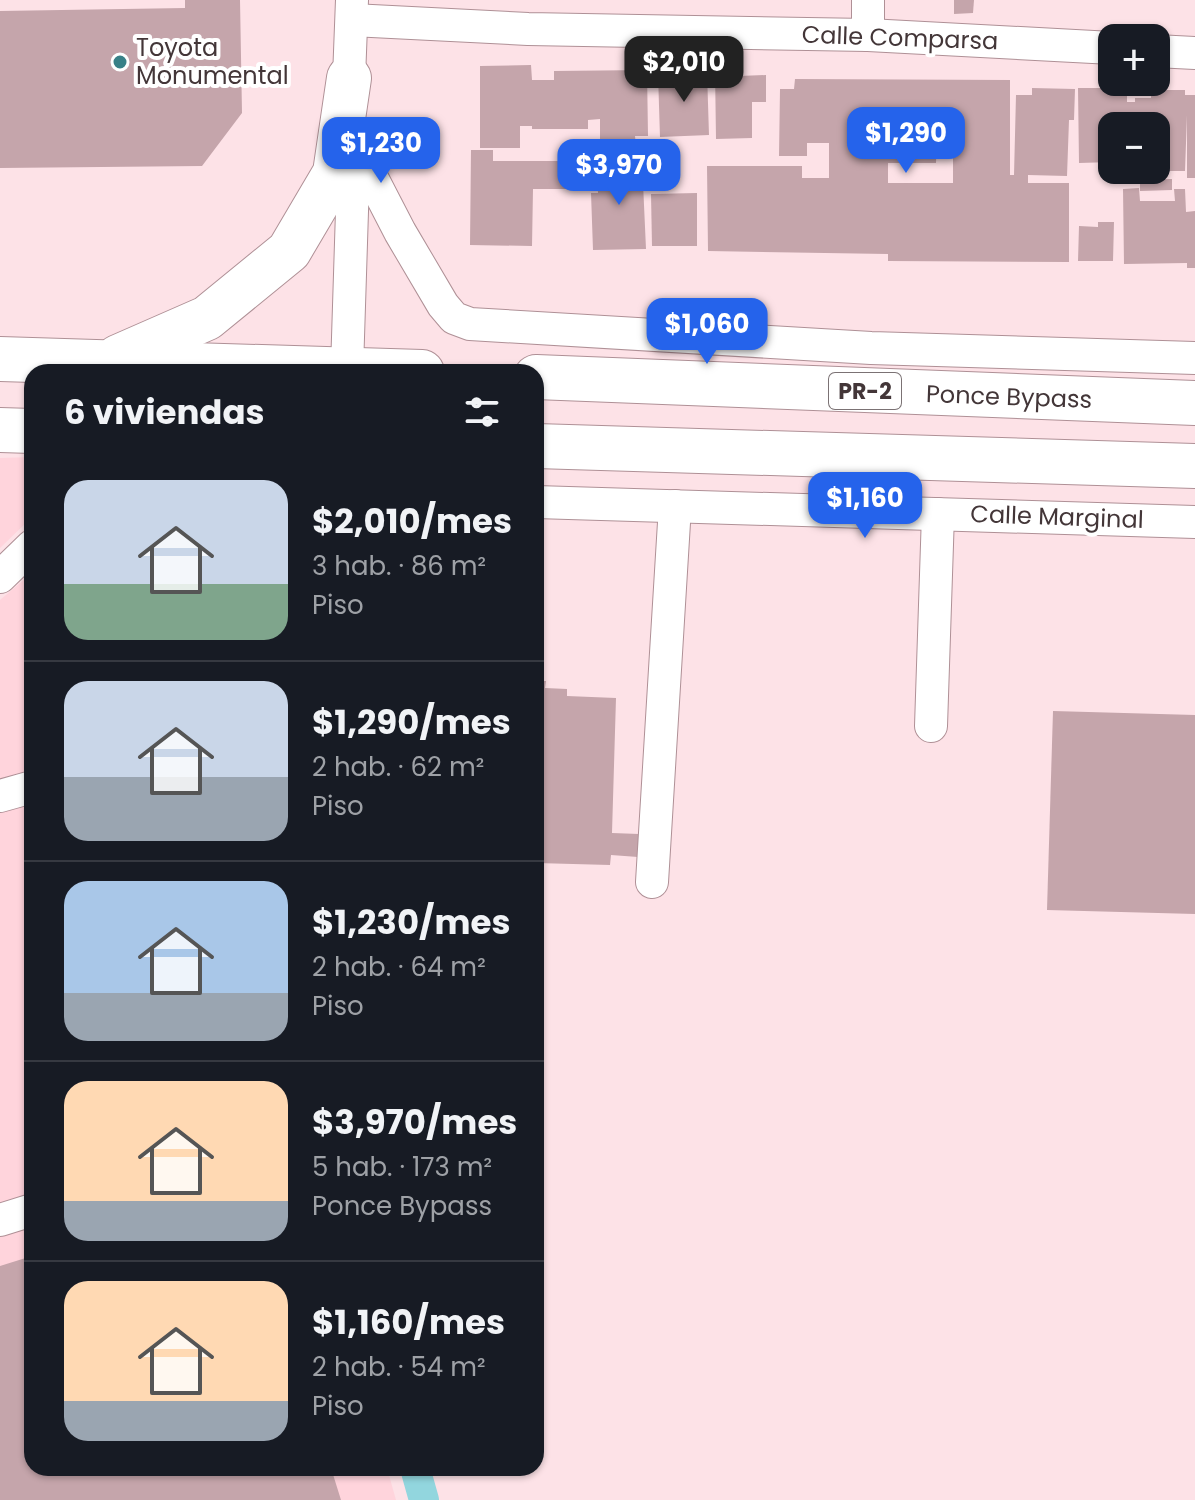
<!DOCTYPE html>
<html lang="es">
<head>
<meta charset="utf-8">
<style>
	:root { --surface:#171b24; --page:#20242c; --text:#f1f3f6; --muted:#9ea1a6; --line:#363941; --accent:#2563eb }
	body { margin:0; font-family:Poppins,sans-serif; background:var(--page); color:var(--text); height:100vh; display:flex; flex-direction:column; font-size:30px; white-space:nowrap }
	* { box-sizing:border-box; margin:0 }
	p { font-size:26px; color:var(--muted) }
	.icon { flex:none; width:44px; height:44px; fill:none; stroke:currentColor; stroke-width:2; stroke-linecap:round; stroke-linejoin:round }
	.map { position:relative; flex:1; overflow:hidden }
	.details { position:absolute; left:24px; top:364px; width:520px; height:1112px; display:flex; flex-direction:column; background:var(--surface); border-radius:24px; box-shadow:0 2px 6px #0004 }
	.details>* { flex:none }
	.tools { position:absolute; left:1098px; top:24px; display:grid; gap:16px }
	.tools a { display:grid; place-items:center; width:72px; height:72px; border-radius:16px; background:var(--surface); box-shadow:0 2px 6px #0004; font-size:40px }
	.price { position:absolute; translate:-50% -68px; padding:0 18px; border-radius:16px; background:var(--accent); color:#fff; font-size:26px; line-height:52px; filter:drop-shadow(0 2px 4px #0008) }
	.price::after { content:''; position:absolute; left:50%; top:48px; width:24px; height:18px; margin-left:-12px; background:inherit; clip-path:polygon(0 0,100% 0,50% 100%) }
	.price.active { background:#222; color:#fff }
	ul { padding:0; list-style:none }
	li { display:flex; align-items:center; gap:24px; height:200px; padding:0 40px }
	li+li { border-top:2px solid var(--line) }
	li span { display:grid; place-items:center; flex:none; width:224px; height:160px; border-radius:24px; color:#555 }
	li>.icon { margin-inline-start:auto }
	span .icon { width:96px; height:96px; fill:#fffc; stroke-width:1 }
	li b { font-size:34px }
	h2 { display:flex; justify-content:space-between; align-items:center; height:96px; padding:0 40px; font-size:34px }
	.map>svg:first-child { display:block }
	.built { fill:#ffd4dc }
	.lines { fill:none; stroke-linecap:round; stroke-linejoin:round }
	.canal { stroke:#92d6de; stroke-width:30 }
	.building { fill:#c5a5ab; fill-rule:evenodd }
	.minor-casing { stroke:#af9096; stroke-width:34 }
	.highway-casing { stroke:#af9096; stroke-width:46 }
	.minor { stroke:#fff; stroke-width:32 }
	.highway { stroke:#fff; stroke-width:44 }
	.poi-dot { fill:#388087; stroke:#fff; stroke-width:3 }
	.labels { text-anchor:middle; stroke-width:8; stroke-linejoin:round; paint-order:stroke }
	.shield { fill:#fff; stroke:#7b7274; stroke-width:2 }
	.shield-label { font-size:22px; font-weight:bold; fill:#433638 }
	.street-label { font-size:24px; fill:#433638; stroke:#fff }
	.poi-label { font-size:24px; fill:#433638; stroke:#fff; text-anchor:start }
</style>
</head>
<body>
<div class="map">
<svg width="1195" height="1500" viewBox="0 0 1195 1500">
	<rect width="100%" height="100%" fill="#fde2e7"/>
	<g class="built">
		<path d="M 32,457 L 32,517 L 0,548 L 0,458 Z"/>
		<path d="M 32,573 L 32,1468 L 387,1468 L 396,1500 L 0,1500 L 0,600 Z"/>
	</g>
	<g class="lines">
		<path class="canal" d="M 415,1468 L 424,1500"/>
	</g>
	<g class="building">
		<path d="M 185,0 L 240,0 L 242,113 L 202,166 L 0,168 L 0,11 L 185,8 Z"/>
		<path d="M 954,0 L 974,0 L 973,13 L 954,14 Z"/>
		<path d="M 531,65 L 532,80 L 554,80 L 554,71 L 647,70 L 648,136 L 635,136 L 636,146 L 600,147 L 600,119 L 588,120 L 588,129 L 532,129 L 532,126 L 520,126 L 520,148 L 480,148 L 480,66 Z"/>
		<path d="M 715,70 L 737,70 L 739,76 L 766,75 L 766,102 L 752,102 L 752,138 L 716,139 Z"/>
		<path d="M 707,72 L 709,135 L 660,137 L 658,74 Z"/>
		<path d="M 795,79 L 1010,80 L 1010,175 L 1014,175 L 1016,95 L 1032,95 L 1032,88 L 1075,89 L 1074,120 L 1069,120 L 1067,176 L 1028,175 L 1028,183 L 1069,183 L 1069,262 L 888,261 L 888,254 L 708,251 L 707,166 L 802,166 L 802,178 L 829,178 L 829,143 L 807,143 L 807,156 L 779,156 L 780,89 L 794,89 ZM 953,135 L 953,183 L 888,183 L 888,163 L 936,163 L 937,136 Z"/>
		<path d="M 1078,88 L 1127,88 L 1127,102 L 1135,102 L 1135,98 L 1151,98 L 1151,90 L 1185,90 L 1185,95 L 1195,95 L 1195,178 L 1187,178 L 1187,115 L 1185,171 L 1160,171 L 1160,178 L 1135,178 L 1135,170 L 1156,170 L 1156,126 L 1112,126 L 1112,162 L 1079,163 Z"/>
		<path d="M 471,150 L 493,150 L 493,161 L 587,161 L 587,189 L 533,189 L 532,246 L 470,245 Z"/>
		<path d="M 642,161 L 646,249 L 593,250 L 591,193 L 598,193 L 597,163 Z"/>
		<path d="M 1172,179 L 1172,190 L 1140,191 L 1140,180 Z"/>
		<path d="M 1139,188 L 1140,201 L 1175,201 L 1174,189 L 1185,189 L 1186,212 L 1195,211 L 1195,268 L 1187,268 L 1187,263 L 1124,264 L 1123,189 Z"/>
		<path d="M 697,193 L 697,246 L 652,246 L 651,194 Z"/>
		<path d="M 1098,222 L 1114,222 L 1113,261 L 1078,261 L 1079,226 L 1098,227 Z"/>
		<path d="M 536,681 L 546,681 L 545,688 L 567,689 L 567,696 L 616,698 L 612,833 L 639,834 L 638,857 L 611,855 L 610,865 L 536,863 Z"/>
		<path d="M 1053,711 L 1195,715 L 1195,914 L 1047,910 Z"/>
		<path d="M 32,1256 L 32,1468 L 331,1468 L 341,1500 L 0,1500 L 0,1266 Z"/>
	</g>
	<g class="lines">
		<defs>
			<g id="minor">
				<path d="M 868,0 L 868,35"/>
				<path d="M 352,20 L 528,29 L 868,35 L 1112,48"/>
				<path d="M 1156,51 L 1195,53"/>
				<path d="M 350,98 L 349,78 L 352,0"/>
				<path d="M 354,143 L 400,232 L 443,305 L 454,318 L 470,324 L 871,348 L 1195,358"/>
				<path d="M 347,369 L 354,148"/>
				<path d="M 536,502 L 1195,522"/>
				<path d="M 0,577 L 32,546"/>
				<path d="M 931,726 L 938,514"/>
				<path d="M 0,796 L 32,787"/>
				<path d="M 652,882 L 675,506"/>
				<path d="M 0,1220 L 32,1210"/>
			</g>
			<g id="highway">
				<path d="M 118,357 L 207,318 L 289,251 L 335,173 L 349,78"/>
				<path d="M 0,359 L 422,372"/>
				<path d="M 536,377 L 1195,403"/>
				<path d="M 0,430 L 32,431"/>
				<path d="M 536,446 L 1195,466"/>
			</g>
		</defs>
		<use href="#minor" class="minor-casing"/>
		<use href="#highway" class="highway-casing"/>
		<use href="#minor" class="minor"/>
		<use href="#highway" class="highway"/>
	</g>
	<circle class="poi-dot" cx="120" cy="62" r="8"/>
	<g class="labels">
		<rect class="shield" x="829" y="373" width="72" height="36" rx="6"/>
		<g class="shield-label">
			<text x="865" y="399">PR-2</text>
		</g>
		<g class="street-label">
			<text transform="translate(900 38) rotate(2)" y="8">Calle Comparsa</text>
			<text transform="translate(1009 397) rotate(2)" y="8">Ponce Bypass</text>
			<text transform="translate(1057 517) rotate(2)" y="8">Calle Marginal</text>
		</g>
		<g class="poi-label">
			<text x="136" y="56">Toyota<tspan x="136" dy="28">Monumental</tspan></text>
		</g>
	</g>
</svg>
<div class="tools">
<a>+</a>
<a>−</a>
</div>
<b class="price active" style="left:684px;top:104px">$2,010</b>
<b class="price" style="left:906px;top:175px">$1,290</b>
<b class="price" style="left:381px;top:185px">$1,230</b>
<b class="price" style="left:619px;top:207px">$3,970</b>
<b class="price" style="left:707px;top:366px">$1,060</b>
<b class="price" style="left:865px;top:540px">$1,160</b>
<section class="details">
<h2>6 viviendas<svg class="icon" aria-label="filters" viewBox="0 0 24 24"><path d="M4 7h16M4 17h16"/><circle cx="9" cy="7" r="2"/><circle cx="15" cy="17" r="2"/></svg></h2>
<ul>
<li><span style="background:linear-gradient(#c9d6e8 65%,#7fa58c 0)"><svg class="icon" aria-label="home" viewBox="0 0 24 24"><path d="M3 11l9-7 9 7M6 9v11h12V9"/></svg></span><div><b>$2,010/mes</b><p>3 hab. · 86 m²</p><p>Piso</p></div></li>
<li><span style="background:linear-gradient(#c9d6e8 60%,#9aa5b1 0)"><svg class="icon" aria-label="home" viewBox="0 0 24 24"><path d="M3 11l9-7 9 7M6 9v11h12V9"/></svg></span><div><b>$1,290/mes</b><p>2 hab. · 62 m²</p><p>Piso</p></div></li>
<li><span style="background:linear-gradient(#a9c7e8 70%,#9aa5b1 0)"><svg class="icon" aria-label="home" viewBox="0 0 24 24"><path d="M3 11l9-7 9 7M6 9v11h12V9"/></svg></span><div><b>$1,230/mes</b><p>2 hab. · 64 m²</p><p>Piso</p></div></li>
<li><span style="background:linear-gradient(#ffd9b3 75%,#9aa5b1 0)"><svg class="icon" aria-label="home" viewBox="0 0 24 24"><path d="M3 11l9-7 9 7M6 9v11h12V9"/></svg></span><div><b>$3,970/mes</b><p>5 hab. · 173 m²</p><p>Ponce Bypass</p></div></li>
<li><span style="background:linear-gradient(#ffd9b3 75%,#9aa5b1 0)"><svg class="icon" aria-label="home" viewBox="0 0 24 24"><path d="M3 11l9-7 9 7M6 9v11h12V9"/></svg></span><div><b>$1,160/mes</b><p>2 hab. · 54 m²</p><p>Piso</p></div></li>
</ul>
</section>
</div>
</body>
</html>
